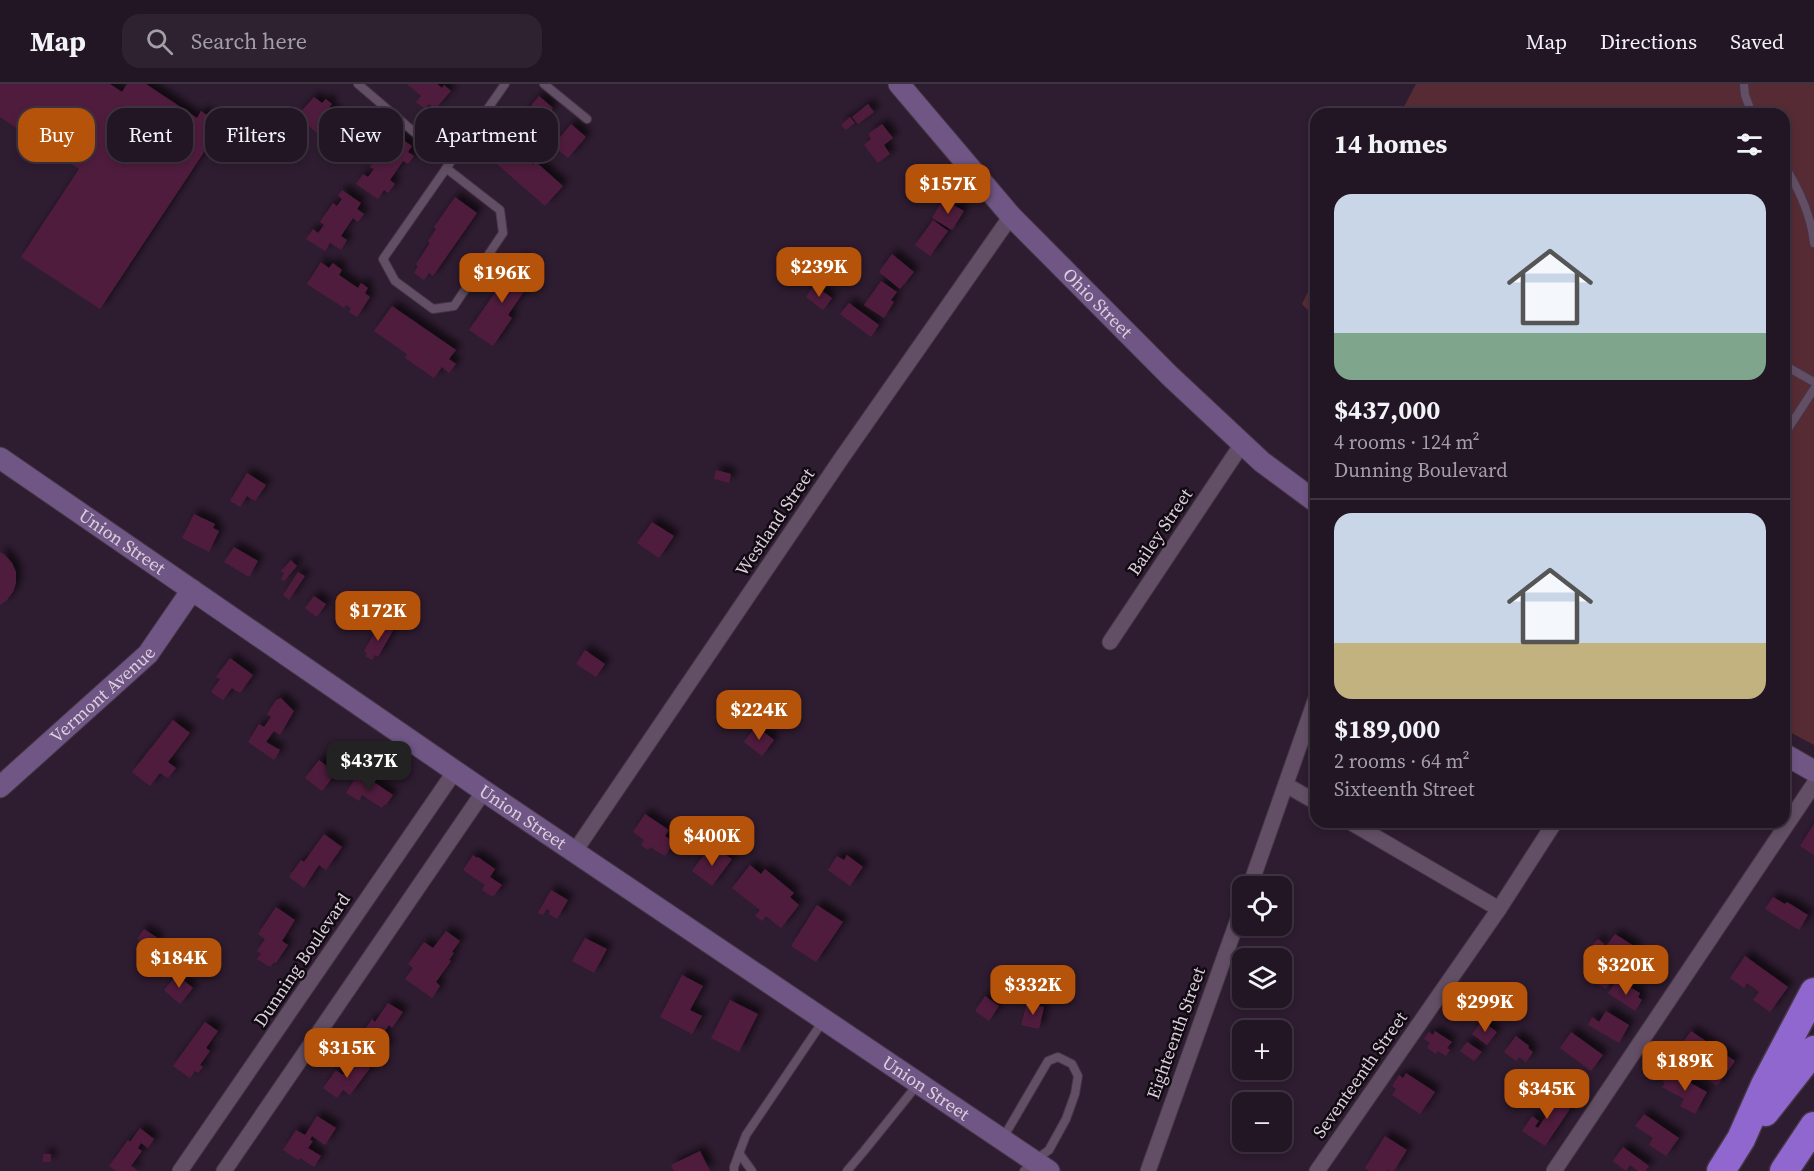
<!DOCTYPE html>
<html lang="en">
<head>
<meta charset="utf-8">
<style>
	:root { --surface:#221524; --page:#2e2231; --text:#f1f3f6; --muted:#a29fa6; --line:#3f3441; --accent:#b45309 }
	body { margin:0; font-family:"Source Serif 4",serif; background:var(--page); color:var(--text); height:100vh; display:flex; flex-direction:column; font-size:22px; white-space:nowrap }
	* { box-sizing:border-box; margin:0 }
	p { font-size:20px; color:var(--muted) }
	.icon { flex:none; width:33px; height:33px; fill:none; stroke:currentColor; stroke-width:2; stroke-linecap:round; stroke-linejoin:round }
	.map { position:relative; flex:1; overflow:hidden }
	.side { position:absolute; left:1310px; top:24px; width:480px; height:720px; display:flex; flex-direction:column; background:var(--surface); border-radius:18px; box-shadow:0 3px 9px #0003,0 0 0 2px var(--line) }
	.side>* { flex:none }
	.top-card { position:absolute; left:18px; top:24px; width:570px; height:54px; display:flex; gap:12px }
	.tools { position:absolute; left:1232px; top:792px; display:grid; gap:12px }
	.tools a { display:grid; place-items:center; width:60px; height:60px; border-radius:12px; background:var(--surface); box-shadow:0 3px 9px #0003,0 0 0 2px var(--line); font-size:30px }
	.price { position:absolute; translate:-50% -51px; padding:0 14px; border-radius:12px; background:var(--accent); color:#fff; font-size:20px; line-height:39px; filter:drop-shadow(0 2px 3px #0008) }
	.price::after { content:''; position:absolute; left:50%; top:36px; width:18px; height:14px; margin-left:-9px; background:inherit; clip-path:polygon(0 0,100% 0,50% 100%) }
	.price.current { background:#222; color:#fff }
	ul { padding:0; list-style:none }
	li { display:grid; align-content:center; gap:12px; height:318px; padding:0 24px }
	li+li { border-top:2px solid var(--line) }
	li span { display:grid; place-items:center; height:186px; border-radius:18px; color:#555 }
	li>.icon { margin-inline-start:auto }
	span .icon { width:108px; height:108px; fill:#fffc; stroke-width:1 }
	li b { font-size:26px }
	h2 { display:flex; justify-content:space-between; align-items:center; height:72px; padding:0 24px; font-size:26px }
	.chip { padding:0 21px; border-radius:18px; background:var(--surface); box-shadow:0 3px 9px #0003,0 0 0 2px var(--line); font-size:21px; line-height:54px }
	.chip.current { background:var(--accent); color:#fff }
	header { display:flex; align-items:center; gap:36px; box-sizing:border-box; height:84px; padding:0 30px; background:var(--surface); border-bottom:2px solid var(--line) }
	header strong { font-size:28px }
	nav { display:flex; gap:33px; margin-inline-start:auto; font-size:21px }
	.search { width:420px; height:54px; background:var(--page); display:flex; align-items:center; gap:15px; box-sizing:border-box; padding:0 21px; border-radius:18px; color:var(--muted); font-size:22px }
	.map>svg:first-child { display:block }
	.green { fill:#572b33 }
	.building { fill:#501e3c; filter:url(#shadow) }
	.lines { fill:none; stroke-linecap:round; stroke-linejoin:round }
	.lane-casing { stroke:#453646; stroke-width:10 }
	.street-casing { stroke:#453646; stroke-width:17 }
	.secondary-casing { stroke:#453646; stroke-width:23 }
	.highway-casing { stroke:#453646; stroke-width:31 }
	.lane { stroke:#634f65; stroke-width:8 }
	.street { stroke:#634f65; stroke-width:15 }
	.secondary { stroke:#705685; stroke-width:21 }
	.highway { stroke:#9067cf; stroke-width:28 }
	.labels { text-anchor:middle; stroke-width:5; stroke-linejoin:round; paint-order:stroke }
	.street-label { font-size:18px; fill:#dbcfdc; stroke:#110a12 }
</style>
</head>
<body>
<header>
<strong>Map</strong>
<div class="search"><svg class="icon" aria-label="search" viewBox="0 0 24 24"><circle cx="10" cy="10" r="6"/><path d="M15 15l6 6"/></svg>Search here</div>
<nav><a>Map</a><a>Directions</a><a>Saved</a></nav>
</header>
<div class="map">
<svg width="1814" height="1087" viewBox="0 0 1814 1087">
	<defs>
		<filter id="shadow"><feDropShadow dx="5.5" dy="-5.5" stdDeviation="3" flood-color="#0009"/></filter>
	</defs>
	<rect width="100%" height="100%" fill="#2e1c30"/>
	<g class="green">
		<path d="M 1416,0 L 1814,0 L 1814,661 L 1784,645 L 1784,30 L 1400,30 Z"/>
		<path d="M 1315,194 L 1315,234 L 1302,220 Z"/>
	</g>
	<g class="building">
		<path d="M 0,0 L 110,0 L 122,8 L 127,0 L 146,0 L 197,34 L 201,27 L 222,41 L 100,225 L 21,173 L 79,85 L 0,33 Z"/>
		<path d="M 407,0 L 437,0 L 442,4 L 444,1 L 451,7 L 435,25 L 429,20 L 425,25 L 416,18 L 421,12 Z"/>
		<path d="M 539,12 L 553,24 L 535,46 L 521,34 Z"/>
		<path d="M 314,13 L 322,19 L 326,15 L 332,20 L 329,24 L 347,39 L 350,35 L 357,42 L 354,46 L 364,55 L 348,75 L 336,65 L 339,60 L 334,55 L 330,60 L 297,32 Z"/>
		<path d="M 868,20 L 874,28 L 858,40 L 852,33 Z"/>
		<path d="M 850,33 L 855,39 L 846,46 L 841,41 Z"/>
		<path d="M 571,40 L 586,53 L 568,74 L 553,62 Z"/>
		<path d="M 882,40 L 893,54 L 884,61 L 890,70 L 878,79 L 864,61 L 871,55 L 868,50 Z"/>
		<path d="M 393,49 L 412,62 L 408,68 L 414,72 L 408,80 L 403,77 L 390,96 L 395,100 L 388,109 L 384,106 L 378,115 L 356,100 L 363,90 L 368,93 L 374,85 L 370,83 L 384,63 L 388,66 L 393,58 L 388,55 Z"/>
		<path d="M 507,53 L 519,64 L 517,67 L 533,81 L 536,78 L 563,102 L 545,122 L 489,73 Z"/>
		<path d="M 342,106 L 361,119 L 357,125 L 364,130 L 358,138 L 353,134 L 341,152 L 347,156 L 341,166 L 330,159 L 325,167 L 306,155 L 313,145 L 318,149 L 324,141 L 320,138 L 333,119 L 337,122 L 342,115 L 338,112 Z"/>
		<path d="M 455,113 L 477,129 L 433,192 L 429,189 L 424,196 L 414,189 L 418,182 L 416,180 L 430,159 L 428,157 L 436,145 L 434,143 Z"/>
		<path d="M 942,117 L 948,121 L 950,119 L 964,127 L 952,146 L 932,134 Z"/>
		<path d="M 933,136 L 948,147 L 930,172 L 915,161 Z"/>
		<path d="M 892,170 L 914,188 L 900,205 L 879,188 Z"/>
		<path d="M 519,174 L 532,183 L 526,192 L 532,196 L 508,231 L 512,234 L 493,262 L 469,246 Z"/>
		<path d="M 321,178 L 329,184 L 333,179 L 342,186 L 339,191 L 358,204 L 361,199 L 368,204 L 365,209 L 370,213 L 357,233 L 349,228 L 351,224 L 346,221 L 344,224 L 307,200 Z"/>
		<path d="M 881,197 L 897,208 L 891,216 L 894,218 L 884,234 L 864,221 Z"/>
		<path d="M 814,201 L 832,214 L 823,226 L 806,213 Z"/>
		<path d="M 849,219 L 879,241 L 871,253 L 840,230 Z"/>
		<path d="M 392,222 L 456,266 L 449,275 L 456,280 L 449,289 L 442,283 L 434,294 L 405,274 L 407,270 L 374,247 Z"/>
		<path d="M 716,386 L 731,390 L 729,399 L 714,395 Z"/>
		<path d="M 247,389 L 266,401 L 255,417 L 247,412 L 240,423 L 230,417 Z"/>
		<path d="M 194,430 L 215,440 L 213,444 L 219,447 L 209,468 L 182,454 Z"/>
		<path d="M 652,438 L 674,452 L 659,474 L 637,459 Z"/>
		<path d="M 234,463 L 258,477 L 249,493 L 224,478 Z"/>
		<path d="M 0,468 L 5,471 L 12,479 L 16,488 L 16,499 L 13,508 L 6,517 L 0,521 Z"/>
		<path d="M 291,476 L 297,482 L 284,497 L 281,495 L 284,489 L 281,487 Z"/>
		<path d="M 298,488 L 305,492 L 289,516 L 283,511 Z"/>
		<path d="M 314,512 L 326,520 L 317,533 L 305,524 Z"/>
		<path d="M 374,515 L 392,526 L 388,532 L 394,536 L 391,541 L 384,537 L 381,542 L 364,531 Z"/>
		<path d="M 385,540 L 394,545 L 378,573 L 375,571 L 372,576 L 365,572 L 367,570 L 364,567 L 375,548 L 379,550 Z"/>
		<path d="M 585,566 L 605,580 L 596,593 L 576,580 Z"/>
		<path d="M 230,574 L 253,591 L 240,609 L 232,604 L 223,616 L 211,608 L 220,595 L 216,593 Z"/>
		<path d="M 281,614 L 294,627 L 280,651 L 274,647 L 266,658 L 280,666 L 274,676 L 248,658 L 259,640 L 264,643 L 271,633 L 267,630 L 276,616 Z"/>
		<path d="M 173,636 L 190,649 L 168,678 L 176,684 L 168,694 L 160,689 L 150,702 L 132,688 Z"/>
		<path d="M 756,642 L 774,656 L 762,672 L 744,658 Z"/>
		<path d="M 319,676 L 336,689 L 322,707 L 305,694 Z"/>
		<path d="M 357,691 L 366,697 L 368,694 L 393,711 L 386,721 L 385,720 L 382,724 L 362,711 L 359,717 L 346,709 Z"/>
		<path d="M 645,730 L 669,746 L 665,752 L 674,758 L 665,772 L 650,763 L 648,766 L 641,761 L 644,756 L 633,748 Z"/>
		<path d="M 1814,740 L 1814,771 L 1800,762 Z"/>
		<path d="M 324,750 L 342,763 L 326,786 L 319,781 L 304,804 L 289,793 L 301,776 L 304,778 Z"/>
		<path d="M 706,768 L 714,774 L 723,769 L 732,775 L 712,802 L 692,787 Z"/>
		<path d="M 473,771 L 477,774 L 478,773 L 495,785 L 490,793 L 502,801 L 493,813 L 482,806 L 485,801 L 463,786 Z"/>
		<path d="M 847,771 L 863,783 L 850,802 L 828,786 L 837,772 L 844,776 Z"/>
		<path d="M 750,781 L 761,790 L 765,785 L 794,809 L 790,813 L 799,821 L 781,844 L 766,832 L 762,837 L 755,832 L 760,826 L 732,804 Z"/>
		<path d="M 551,806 L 568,816 L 557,835 L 549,830 L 550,827 L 547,825 L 543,831 L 538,829 Z"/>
		<path d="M 1773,813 L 1785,820 L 1787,818 L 1808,831 L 1799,846 L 1765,825 Z"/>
		<path d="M 817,821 L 843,838 L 816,878 L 791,862 Z"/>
		<path d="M 276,823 L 295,836 L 282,857 L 288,861 L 276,879 L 274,878 L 270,883 L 257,875 L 261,870 L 257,867 L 265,855 L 258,850 Z"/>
		<path d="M 144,845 L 159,855 L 153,865 L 137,855 Z"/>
		<path d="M 446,847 L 460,857 L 452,868 L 454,869 L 449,876 L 451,877 L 436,898 L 440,902 L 432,914 L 405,895 L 413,884 L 408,880 L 424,858 L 433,864 Z"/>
		<path d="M 1615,850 L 1637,864 L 1627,879 L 1605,864 Z"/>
		<path d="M 585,854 L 607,865 L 594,889 L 572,877 Z"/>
		<path d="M 1598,855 L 1604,860 L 1599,867 L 1592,862 Z"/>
		<path d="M 1745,872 L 1788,903 L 1770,928 L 1753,916 L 1759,908 L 1747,899 L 1744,904 L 1730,894 Z"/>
		<path d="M 177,891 L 193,904 L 180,920 L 164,906 Z"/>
		<path d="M 682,891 L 703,902 L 690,926 L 702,932 L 692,950 L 660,933 Z"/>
		<path d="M 1602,891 L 1611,897 L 1606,905 L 1596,899 Z"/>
		<path d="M 1616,898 L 1626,905 L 1628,902 L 1640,909 L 1638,913 L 1642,916 L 1635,927 L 1608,909 Z"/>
		<path d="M 985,912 L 999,922 L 989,937 L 975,927 Z"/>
		<path d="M 730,916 L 758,930 L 739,968 L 711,954 Z"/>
		<path d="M 388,919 L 403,928 L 392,944 L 389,941 L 383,950 L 387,953 L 383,957 L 389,961 L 385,967 L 378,963 L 376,966 L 359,954 L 372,935 L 375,938 Z"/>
		<path d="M 1027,919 L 1044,923 L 1039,945 L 1021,941 Z"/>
		<path d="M 1606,927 L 1629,941 L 1619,959 L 1588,941 L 1592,933 L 1599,938 Z"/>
		<path d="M 1482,937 L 1497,948 L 1487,961 L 1472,950 Z"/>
		<path d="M 205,938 L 218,947 L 206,964 L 210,967 L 200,981 L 203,983 L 198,989 L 195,987 L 190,994 L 173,982 Z"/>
		<path d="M 1435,947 L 1452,958 L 1447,964 L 1450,966 L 1446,972 L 1438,967 L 1436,970 L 1427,964 L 1430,959 L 1424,955 L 1429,948 L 1433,951 Z"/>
		<path d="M 1691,947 L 1735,977 L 1717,1002 L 1697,989 L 1704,980 L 1680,963 Z"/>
		<path d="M 1571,948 L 1603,971 L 1591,987 L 1560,964 Z"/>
		<path d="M 1516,952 L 1529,962 L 1528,964 L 1533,968 L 1526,978 L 1519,973 L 1516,977 L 1504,968 Z"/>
		<path d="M 1467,958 L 1482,968 L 1474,977 L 1460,967 Z"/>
		<path d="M 354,973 L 370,984 L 350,1011 L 343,1006 L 337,1014 L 323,1004 L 336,986 L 343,991 Z"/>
		<path d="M 1669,987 L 1707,1008 L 1695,1030 L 1680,1022 L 1684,1015 L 1662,1003 L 1665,999 L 1663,998 Z"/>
		<path d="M 1406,989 L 1435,1008 L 1420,1030 L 1392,1011 L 1396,1005 L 1392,1002 L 1399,991 L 1403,994 Z"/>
		<path d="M 1541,1006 L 1570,1025 L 1545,1062 L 1522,1047 L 1532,1032 L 1539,1037 L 1535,1042 L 1538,1044 L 1552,1023 L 1537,1013 Z"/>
		<path d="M 1644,1030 L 1679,1054 L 1666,1072 L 1649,1061 L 1653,1054 L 1635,1042 Z"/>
		<path d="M 317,1032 L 336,1044 L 325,1061 L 312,1052 L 310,1056 L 313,1057 L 308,1064 L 321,1072 L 314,1083 L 300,1074 L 298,1076 L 283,1066 L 296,1046 L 305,1051 Z"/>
		<path d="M 140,1044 L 154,1055 L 148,1064 L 141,1059 L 138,1064 L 142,1067 L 131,1082 L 138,1087 L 116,1087 L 109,1082 L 128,1056 L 130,1058 Z"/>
		<path d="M 1385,1052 L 1407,1066 L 1394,1087 L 1387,1086 L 1386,1087 L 1369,1087 L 1365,1084 Z"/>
		<path d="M 1623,1063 L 1649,1082 L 1645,1087 L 1638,1087 L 1630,1081 L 1626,1087 L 1613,1077 Z"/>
		<path d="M 700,1067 L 710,1087 L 674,1087 L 671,1081 Z"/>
		<rect x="43" y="1070" width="8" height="8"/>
	</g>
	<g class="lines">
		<defs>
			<g id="lane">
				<path d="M 358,0 L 428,60 L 451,76"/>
				<path d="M 544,0 L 587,35"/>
				<path d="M 1744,0 L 1745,11 L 1752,30"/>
				<path d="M 1784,81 C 1799,105 1811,130 1814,159"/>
				<path d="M 446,84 L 500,126 L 503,149 L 454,222 L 433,225 L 395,197 L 383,175 L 505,0"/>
				<path d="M 1784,281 L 1814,298"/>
				<path d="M 1784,351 L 1814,305"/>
				<path d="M 1003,1054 L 1048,977 L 1058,973 L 1072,980 L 1078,992 L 1075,1010 L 1066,1035 L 1049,1066 L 1034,1077 L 1024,1087"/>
				<path d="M 739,1069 L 752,1087"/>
				<path d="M 734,1087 L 734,1083 L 746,1051 L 823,937"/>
				<path d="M 847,1087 L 864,1067 L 918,1000"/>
			</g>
			<g id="street">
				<path d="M 1110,558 L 1242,360"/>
				<path d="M 1286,701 L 1316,718"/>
				<path d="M 1350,738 L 1499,825"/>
				<path d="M 575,767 L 841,375 L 1011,132"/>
				<path d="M 1250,802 L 1316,614"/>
				<path d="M 180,1087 L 455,687"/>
				<path d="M 224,1087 L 484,707"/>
				<path d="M 1148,1087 L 1242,824"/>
				<path d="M 1317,1087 L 1499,825 L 1555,738"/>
				<path d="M 1554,1087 L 1814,700"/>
			</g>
			<g id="secondary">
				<path id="s1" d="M 899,0 L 1011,132 L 1170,292 L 1262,378 L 1316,418"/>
				<path id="s2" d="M 0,374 L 484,707 L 1049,1087"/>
				<path d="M 1784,670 L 1814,687"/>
				<path id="s3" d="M 0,703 L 148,570 L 192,506"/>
			</g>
			<g id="highway">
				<path d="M 1765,1028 L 1814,966"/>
				<path d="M 1721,1087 L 1741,1055 L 1765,1001 L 1814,908"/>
				<path d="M 1784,1087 L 1814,1042"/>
			</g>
		</defs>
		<use href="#lane" class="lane-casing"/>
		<use href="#street" class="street-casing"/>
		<use href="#secondary" class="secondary-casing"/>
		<use href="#highway" class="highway-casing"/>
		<use href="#lane" class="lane"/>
		<use href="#street" class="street"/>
		<use href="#secondary" class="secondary"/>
		<use href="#highway" class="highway"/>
	</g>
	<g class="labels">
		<g class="street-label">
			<text dy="6" stroke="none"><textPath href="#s1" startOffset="296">Ohio Street</textPath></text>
			<text transform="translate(775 438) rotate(-56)" y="6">Westland Street</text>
			<text transform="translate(1160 448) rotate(-56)" y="6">Bailey Street</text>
			<text dy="6" stroke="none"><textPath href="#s2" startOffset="148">Union Street</textPath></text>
			<text dy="6" stroke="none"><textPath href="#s3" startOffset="138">Vermont Avenue</textPath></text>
			<text dy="6" stroke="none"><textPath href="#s2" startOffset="634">Union Street</textPath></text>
			<text transform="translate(302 876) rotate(-56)" y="6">Dunning Boulevard</text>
			<text transform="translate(1176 949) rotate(-70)" y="6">Eighteenth Street</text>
			<text transform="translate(1360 991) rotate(-55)" y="6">Seventeenth Street</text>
			<text dy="6" stroke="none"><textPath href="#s2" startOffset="1120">Union Street</textPath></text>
		</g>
	</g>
</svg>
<div class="tools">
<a><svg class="icon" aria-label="locate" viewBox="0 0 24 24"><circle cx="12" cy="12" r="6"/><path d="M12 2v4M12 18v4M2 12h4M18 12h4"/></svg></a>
<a><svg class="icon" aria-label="layers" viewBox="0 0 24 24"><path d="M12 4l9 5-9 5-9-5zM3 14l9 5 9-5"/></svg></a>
<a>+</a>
<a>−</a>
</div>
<b class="price" style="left:948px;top:131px">$157K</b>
<b class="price" style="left:819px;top:214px">$239K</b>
<b class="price" style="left:502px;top:220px">$196K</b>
<b class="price" style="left:378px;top:558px">$172K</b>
<b class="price" style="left:759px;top:657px">$224K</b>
<b class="price current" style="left:369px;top:708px">$437K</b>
<b class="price" style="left:712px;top:783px">$400K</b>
<b class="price" style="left:179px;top:905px">$184K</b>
<b class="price" style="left:1626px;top:912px">$320K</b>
<b class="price" style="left:1033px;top:932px">$332K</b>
<b class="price" style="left:1485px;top:949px">$299K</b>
<b class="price" style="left:347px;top:995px">$315K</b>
<b class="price" style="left:1685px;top:1008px">$189K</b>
<b class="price" style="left:1547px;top:1036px">$345K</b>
<div class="top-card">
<a class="chip current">Buy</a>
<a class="chip">Rent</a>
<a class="chip">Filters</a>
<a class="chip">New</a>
<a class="chip">Apartment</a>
</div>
<section class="side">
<h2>14 homes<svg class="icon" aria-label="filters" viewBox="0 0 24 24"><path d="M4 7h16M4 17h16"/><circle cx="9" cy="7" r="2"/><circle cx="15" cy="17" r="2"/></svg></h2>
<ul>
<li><span style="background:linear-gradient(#c9d6e8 75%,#7fa58c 0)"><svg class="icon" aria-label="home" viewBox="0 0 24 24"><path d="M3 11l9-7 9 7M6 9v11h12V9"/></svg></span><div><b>$437,000</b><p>4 rooms · 124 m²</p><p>Dunning Boulevard</p></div></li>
<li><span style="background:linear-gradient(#c9d6e8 70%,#c2b280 0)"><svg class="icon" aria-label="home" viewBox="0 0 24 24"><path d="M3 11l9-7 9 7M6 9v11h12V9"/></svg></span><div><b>$189,000</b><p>2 rooms · 64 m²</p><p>Sixteenth Street</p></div></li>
</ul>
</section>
</div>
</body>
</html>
